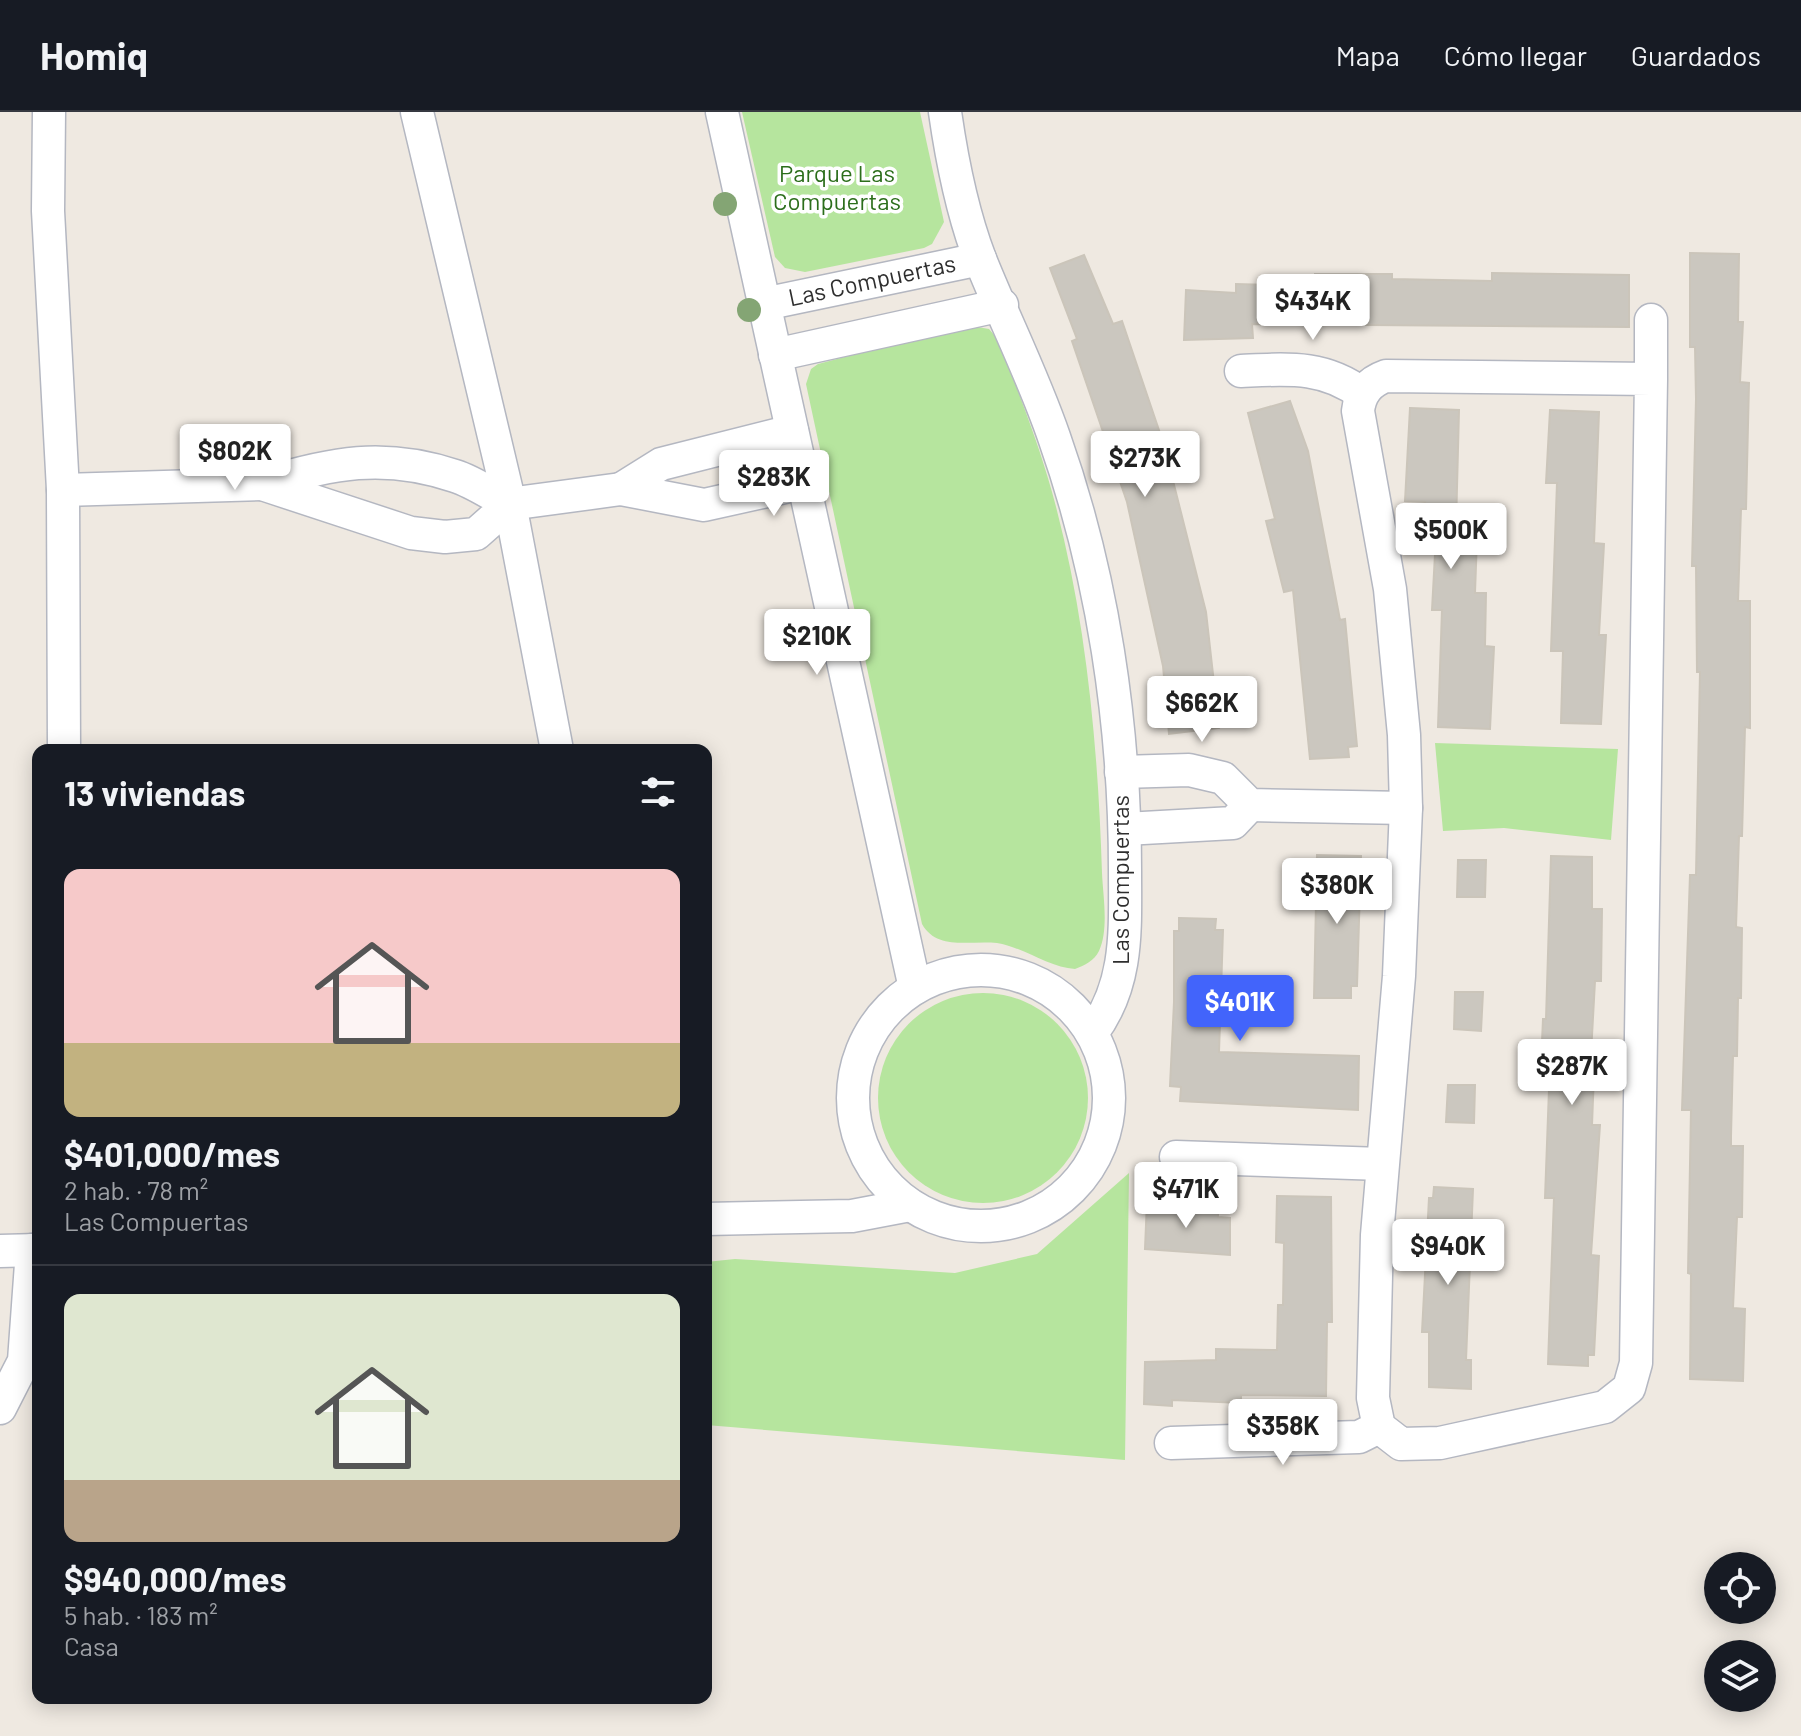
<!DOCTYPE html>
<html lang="es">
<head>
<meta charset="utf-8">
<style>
	:root { --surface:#171b24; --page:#20242c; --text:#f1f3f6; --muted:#9ea1a6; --line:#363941; --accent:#4264fb }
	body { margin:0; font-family:Barlow,sans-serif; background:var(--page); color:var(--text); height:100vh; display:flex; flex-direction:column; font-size:30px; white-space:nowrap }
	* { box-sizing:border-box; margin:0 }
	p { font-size:26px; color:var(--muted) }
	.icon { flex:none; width:44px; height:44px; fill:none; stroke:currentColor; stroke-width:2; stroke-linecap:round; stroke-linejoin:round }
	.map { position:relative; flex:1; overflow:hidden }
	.drawer { position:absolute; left:32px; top:632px; width:680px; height:960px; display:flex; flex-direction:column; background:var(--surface); border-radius:16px; box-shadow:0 4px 20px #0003 }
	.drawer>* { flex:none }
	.fabs { position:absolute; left:1704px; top:1440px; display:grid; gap:16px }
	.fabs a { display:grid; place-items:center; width:72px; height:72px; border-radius:50%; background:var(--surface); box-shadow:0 4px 20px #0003; font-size:40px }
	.price { position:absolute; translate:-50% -68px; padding:0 18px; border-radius:8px; background:#fff; color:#222; font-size:26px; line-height:52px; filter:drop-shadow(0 2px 4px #0008) }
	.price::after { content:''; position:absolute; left:50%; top:48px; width:24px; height:18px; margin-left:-12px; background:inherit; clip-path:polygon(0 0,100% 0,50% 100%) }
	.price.selected { background:var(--accent); color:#fff }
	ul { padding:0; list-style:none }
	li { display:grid; align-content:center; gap:16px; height:424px; padding:0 32px }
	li+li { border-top:2px solid var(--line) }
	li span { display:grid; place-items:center; height:248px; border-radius:16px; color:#555 }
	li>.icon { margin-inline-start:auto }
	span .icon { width:144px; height:144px; fill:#fffc; stroke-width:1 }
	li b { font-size:34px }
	h2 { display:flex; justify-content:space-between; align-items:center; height:96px; padding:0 32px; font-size:34px }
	header { display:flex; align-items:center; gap:48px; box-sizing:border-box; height:112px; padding:0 40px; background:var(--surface); border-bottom:2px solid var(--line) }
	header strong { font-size:38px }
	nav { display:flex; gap:44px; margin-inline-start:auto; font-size:28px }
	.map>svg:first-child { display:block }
	.green { fill:#b6e59e }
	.building { fill:#cbc7bf; stroke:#cbc5ba; stroke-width:2 }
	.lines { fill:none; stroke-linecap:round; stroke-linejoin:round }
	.street-casing { stroke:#b4b7c1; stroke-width:35 }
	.street { stroke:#fff; stroke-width:32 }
	.tree { fill:#84a574 }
	.labels { text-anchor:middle; stroke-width:7; stroke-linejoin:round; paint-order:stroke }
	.park-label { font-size:24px; fill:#2c6e1b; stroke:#fff }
	.street-label { font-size:24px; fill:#2e2e2e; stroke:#fff }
</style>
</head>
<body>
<header>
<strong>Homiq</strong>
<nav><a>Mapa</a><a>Cómo llegar</a><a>Guardados</a></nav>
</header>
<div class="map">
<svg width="1801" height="1624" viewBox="0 0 1801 1624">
	<rect width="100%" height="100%" fill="#efe9e1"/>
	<g class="green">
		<path d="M 742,0 L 920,0 L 944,110 L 932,132 L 924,136 L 805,160 L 785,156 L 775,145 Z"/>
		<path d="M 966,213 L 989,217 L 1000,230 C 1018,280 1038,329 1052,380 C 1086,502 1098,634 1102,761 C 1103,784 1109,817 1099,839 C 1094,849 1085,853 1075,857 C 1050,856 1023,835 997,831 C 970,828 937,839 922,812 L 806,272 L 811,257 L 818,252 Z"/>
		<path d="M 1435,631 L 1618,637 L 1611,728 L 1504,716 L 1443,719 Z"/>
		<circle cx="983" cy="986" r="105"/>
		<path d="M 1129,1061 L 1125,1348 L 706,1313 L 706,1150 L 735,1147 L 955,1161 L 1037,1142 Z"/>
	</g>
	<g class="building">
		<path d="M 1690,141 L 1739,142 L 1738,210 L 1743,210 L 1740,270 L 1749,271 L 1746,397 L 1741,397 L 1738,489 L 1750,489 L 1750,616 L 1745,615 L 1742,724 L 1739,724 L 1736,815 L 1742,816 L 1741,886 L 1738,886 L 1737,944 L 1733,944 L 1731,1024 L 1731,1034 L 1743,1034 L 1742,1105 L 1737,1105 L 1733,1196 L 1745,1197 L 1743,1269 L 1690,1267 L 1691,1162 L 1688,1161 L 1691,998 L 1682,998 L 1690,763 L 1696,763 L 1700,560 L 1697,560 L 1696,454 L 1692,454 L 1696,287 L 1695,235 L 1690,235 Z"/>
		<path d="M 1084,143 L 1113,212 L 1122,209 L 1164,333 L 1206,500 L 1219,616 L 1169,622 L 1163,554 L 1127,390 L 1072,229 L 1077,227 L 1050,156 Z"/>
		<path d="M 1492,161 L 1629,163 L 1629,215 L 1252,212 L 1253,226 L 1184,228 L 1186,178 L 1236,181 L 1236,172 L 1315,174 L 1315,162 L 1392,162 L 1392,167 L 1492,169 Z"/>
		<path d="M 1290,289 L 1308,339 L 1340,508 L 1345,507 L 1357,634 L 1348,635 L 1349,645 L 1310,647 L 1293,478 L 1284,480 L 1266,409 L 1275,407 L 1248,301 Z"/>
		<path d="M 1410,296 L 1459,298 L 1456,414 L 1466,414 L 1466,425 L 1477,426 L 1475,481 L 1486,481 L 1485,534 L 1494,535 L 1490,617 L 1438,615 L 1442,498 L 1432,498 L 1435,442 L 1422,442 L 1425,390 L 1405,389 Z"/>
		<path d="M 1550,298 L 1599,300 L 1594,431 L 1604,432 L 1599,523 L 1606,523 L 1601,612 L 1561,611 L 1563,539 L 1551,539 L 1557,371 L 1546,371 Z"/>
		<path d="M 1317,743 L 1361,744 L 1357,874 L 1351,874 L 1351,886 L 1314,886 Z"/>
		<path d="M 1551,744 L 1592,745 L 1592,797 L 1602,797 L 1601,869 L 1595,869 L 1590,960 L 1594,961 L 1592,1013 L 1600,1013 L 1591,1143 L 1599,1144 L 1594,1243 L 1588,1243 L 1588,1254 L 1548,1252 L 1554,1086 L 1545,1086 L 1549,977 L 1540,976 L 1543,907 L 1546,907 Z"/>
		<path d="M 1458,748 L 1486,748 L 1485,785 L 1457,785 Z"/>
		<path d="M 1179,806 L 1216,807 L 1215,818 L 1223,818 L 1219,940 L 1359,944 L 1358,998 L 1180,989 L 1181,975 L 1170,974 L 1174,890 L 1174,819 L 1179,819 Z"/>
		<path d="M 1455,880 L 1483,880 L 1481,919 L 1454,917 Z"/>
		<path d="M 1448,973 L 1475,973 L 1474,1011 L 1446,1010 Z"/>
		<path d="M 1434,1075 L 1473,1077 L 1466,1248 L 1471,1248 L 1471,1277 L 1429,1275 L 1429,1220 L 1422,1220 L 1429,1086 L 1433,1086 Z"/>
		<path d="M 1277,1084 L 1331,1085 L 1332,1210 L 1327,1210 L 1326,1284 L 1241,1283 L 1241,1291 L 1172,1288 L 1172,1294 L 1144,1292 L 1145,1250 L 1216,1248 L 1216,1237 L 1277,1238 L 1278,1193 L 1283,1193 L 1284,1131 L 1276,1130 Z"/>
		<path d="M 1147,1089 L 1174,1089 L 1174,1095 L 1188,1095 L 1188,1099 L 1218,1100 L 1218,1105 L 1230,1106 L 1230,1143 L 1145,1137 Z"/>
	</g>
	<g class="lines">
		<defs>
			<g id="street">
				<path d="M 49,0 L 48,99 L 63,378 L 64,638"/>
				<path d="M 417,0 L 510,392 L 557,638"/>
				<path d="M 722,0 L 915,876"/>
				<path d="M 945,0 C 952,49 962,100 980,147 C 1004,207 1033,264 1054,325 C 1103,463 1125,613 1125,759 C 1125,817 1129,872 1092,921"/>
				<path d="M 764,192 L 980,147"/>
				<path d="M 775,243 L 1002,193"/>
				<path d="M 1241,259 C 1287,257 1324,253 1362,282"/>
				<path d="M 1651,267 L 1386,264 C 1369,270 1360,281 1358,299 L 1390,477 L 1404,623 L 1406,696 L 1399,864 L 1377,1123 L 1373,1286 L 1379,1315 L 1401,1332 L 1440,1331 L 1605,1295 L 1629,1276 L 1636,1251 L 1651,267 L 1651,208"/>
				<path d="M 792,319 L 661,352 L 621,377 L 704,393 L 803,371"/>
				<path d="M 63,378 L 262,372"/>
				<path d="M 510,392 C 492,383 474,370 455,364 C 384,340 331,351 262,372 L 411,421 L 445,425 L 476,422 L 510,392 L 621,377"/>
				<path d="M 1121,660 L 1189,658 L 1223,666 L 1250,693 L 1406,696"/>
				<path d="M 1125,717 L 1233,711 L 1250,693"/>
				<circle cx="981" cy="986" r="128"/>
				<path d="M 1176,1045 L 1382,1052"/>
				<path d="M 706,1107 L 852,1104 L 910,1093"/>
				<path d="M 0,1139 L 38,1138"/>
				<path d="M 0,1296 L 24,1249 L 32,1138"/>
				<path d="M 1171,1331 L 1359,1325 L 1379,1315"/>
			</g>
		</defs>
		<use href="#street" class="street-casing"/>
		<use href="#street" class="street"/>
	</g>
	<g class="tree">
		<circle cx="725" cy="92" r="12"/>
		<circle cx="749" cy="198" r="12"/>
	</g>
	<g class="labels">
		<g class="park-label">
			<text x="837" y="70">Parque Las<tspan x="837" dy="28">Compuertas</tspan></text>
		</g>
		<g class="street-label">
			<text transform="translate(872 169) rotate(-12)" y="8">Las Compuertas</text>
			<text transform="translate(1121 768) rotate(-90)" y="8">Las Compuertas</text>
		</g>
	</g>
</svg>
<div class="fabs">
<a><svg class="icon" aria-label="locate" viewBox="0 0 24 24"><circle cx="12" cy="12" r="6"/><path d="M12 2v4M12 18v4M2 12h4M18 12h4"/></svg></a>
<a><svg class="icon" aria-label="layers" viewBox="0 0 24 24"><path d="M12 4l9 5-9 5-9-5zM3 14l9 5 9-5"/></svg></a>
</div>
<b class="price" style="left:1313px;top:230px">$434K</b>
<b class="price" style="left:235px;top:380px">$802K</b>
<b class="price" style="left:1145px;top:387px">$273K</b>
<b class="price" style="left:774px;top:406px">$283K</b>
<b class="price" style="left:1451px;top:459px">$500K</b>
<b class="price" style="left:817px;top:565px">$210K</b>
<b class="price" style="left:1202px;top:632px">$662K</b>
<b class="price" style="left:1337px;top:814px">$380K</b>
<b class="price selected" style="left:1240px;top:931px">$401K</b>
<b class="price" style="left:1572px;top:995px">$287K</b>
<b class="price" style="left:1186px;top:1118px">$471K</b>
<b class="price" style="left:1448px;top:1175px">$940K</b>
<b class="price" style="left:1283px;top:1355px">$358K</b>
<section class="drawer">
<h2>13 viviendas<svg class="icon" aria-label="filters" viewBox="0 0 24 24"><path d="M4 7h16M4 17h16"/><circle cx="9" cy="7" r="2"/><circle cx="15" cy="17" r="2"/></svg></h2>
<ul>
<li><span style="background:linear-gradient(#f6c9c9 70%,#c2b280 0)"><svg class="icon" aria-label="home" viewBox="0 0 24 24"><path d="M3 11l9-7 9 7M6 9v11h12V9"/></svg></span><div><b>$401,000/mes</b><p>2 hab. · 78 m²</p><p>Las Compuertas</p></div></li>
<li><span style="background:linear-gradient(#dfe7d0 75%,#b9a48a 0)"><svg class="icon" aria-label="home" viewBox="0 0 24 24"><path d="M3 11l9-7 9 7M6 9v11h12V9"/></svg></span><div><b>$940,000/mes</b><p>5 hab. · 183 m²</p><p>Casa</p></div></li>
</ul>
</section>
</div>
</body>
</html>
